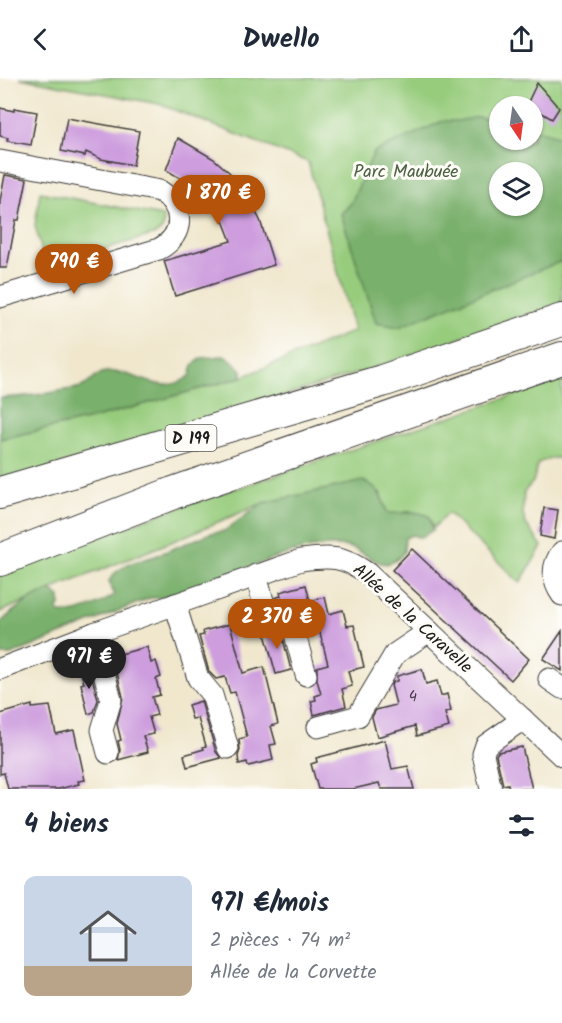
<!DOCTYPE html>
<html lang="fr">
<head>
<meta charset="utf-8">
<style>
	:root { --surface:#fff; --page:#f2f2f3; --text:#1f2937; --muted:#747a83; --line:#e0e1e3; --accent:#b45309 }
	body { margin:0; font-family:Kalam,sans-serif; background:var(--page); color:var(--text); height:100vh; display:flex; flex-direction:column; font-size:22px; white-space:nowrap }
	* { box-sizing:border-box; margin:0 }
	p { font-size:20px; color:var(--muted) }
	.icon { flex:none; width:33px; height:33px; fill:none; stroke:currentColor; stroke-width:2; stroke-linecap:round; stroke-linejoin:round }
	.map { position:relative; height:711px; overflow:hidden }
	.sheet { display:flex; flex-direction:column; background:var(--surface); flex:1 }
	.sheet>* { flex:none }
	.needle { width:39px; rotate:167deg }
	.fabs { position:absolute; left:489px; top:18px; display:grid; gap:12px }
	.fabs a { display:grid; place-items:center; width:54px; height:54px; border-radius:50%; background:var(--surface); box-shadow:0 2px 4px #0004; font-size:30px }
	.price { position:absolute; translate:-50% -51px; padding:0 14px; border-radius:21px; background:var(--accent); color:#fff; font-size:20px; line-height:39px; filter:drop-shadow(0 2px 3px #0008) }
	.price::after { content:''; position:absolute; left:50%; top:36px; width:18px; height:14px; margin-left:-9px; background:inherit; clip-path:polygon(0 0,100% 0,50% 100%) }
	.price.current { background:#222; color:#fff }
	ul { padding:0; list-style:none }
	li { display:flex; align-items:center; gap:18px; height:150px; padding:0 24px }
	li+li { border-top:2px solid var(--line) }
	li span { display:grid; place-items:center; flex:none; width:168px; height:120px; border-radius:12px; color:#555 }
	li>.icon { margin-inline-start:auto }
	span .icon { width:72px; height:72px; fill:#fffc; stroke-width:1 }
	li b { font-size:26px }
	h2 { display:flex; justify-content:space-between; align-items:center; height:72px; padding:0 24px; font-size:26px }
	header { display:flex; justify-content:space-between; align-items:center; height:78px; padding:0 24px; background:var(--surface); font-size:27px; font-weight:700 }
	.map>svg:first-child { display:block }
	.green { fill:#97cc7d; stroke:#5a744c; stroke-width:1.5; fill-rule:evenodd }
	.forest { fill:#79b06c; stroke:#4a6644; stroke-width:1.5; fill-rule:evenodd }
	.building { fill:#cd9dde }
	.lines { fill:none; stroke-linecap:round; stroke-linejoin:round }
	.minor-casing { stroke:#3c3a37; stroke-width:23 }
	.highway-casing { stroke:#3c3a37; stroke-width:34 }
	.minor { stroke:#fff; stroke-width:21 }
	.highway { stroke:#fff; stroke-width:32 }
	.labels { text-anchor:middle; stroke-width:6; stroke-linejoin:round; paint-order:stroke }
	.number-label { font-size:15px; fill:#483c4c }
	.shield { fill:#fdfcf7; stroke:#605f5e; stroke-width:1.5 }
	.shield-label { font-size:16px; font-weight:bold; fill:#1c1c1c }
	.park-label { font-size:18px; fill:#4d6243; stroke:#fdfcf7 }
	.street-label { font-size:18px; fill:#1c1c1c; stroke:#fdfcf7 }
</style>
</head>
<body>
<header><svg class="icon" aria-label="back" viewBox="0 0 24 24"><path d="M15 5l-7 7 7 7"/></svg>Dwello<svg class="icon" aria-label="share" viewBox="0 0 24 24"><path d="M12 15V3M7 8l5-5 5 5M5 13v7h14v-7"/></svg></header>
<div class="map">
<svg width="562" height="711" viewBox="0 0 562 711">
	<rect width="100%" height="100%" fill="#fdfcf7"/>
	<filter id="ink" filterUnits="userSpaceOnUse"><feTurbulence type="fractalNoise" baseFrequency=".0167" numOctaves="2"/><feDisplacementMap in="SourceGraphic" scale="12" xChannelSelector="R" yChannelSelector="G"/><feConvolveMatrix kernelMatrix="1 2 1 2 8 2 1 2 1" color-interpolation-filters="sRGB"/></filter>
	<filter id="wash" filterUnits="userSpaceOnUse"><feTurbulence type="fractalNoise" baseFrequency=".008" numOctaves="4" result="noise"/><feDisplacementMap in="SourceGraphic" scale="24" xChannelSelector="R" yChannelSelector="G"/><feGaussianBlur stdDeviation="1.35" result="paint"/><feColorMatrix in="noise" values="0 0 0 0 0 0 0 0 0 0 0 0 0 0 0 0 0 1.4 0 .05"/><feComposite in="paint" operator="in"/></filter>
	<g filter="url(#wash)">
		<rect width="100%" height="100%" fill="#f0e7cd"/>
		<g class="green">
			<path d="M 20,0 L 562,0 L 562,225 L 374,290 L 0,405 L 0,361 L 95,340 L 242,299 L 354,253 L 308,84 L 159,26 ZM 500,28 L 532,28 L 532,62 L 500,62 ZM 500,94 L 532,94 L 532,128 L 500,128 Z"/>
			<path d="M 40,114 L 162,138 C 166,146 163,152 156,156 L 46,188 L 35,148 Z"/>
			<path d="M 562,301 L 562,380 L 551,380 L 538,385 L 533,404 L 524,414 L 523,436 L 526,446 L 542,468 L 520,505 L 448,435 L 433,450 L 429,438 L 410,433 L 395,436 L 387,435 L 380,414 L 263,425 L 171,464 L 63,507 L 0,534 L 0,496 L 157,437 Z"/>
		</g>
		<g class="forest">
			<path d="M 478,39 L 499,43 L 500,62 L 532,62 L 533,51 L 562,59 L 562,183 L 399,249 L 376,245 L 341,136 L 351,125 L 374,74 L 443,43 L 458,43 ZM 532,94 L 532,128 L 500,128 L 500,94 Z"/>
			<path d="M 223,278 L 230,281 L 242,292 L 242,299 L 95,340 L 0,361 L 0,320 C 22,319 43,317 65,312 C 70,311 78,311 83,308 C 91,305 97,294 106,294 C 138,291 159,321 190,298 L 193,287 L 202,280 Z"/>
			<path d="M 363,403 C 379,408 382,420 387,435 C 404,437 411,430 429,438 L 433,452 L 421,460 L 412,457 L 405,460 L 404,474 C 385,499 371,477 352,470 C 346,467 335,468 329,468 C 296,470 266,483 236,494 C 211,503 186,511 161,520 L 150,520 L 11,577 L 0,577 L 0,545 C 13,532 34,516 52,513 L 60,519 L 60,527 L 57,532 L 60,535 C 76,537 100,527 114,517 L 109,503 L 115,495 L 128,486 L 155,478 L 211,455 L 224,453 L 263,425 Z"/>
		</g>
		<g id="blocks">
			<g class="building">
				<path d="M 537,5 L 559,30 L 552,41 L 527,26 Z"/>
				<path d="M 0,30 L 14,33 L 14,30 L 37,34 L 31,67 L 7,63 L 8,60 L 0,58 Z"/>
				<path d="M 67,40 L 139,53 L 133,87 L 101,81 L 86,74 L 85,78 L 61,73 Z"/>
				<path d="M 178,60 L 214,81 L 230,95 L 244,112 L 260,142 L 274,187 L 175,218 L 164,183 L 231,163 L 222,140 L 211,124 L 189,105 L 166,92 Z"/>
				<path d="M 5,97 L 27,101 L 19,142 L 16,142 L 7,190 L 0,190 L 0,123 Z"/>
				<path d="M 544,430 L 558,432 L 554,461 L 540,458 Z"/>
				<path d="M 412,471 L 529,581 L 511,602 L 392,492 Z"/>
				<path d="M 306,507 L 310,523 L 325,519 L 329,536 L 343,532 L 347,548 L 354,547 L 364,589 L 348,593 L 352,608 L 342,611 L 346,628 L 314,637 L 311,623 L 316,622 L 315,618 L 321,616 L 317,602 L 317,589 L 328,586 L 320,555 L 318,552 L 308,554 L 301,539 L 276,522 L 275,520 L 281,518 L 280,514 Z"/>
				<path d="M 262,545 L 282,557 L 291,592 L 276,596 Z"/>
				<path d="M 230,546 L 243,595 L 264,589 L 278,646 L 271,648 L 276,666 L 270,667 L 273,682 L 248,688 L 247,684 L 239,686 L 238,678 L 240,672 L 239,661 L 247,659 L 235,614 L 230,615 L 225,599 L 216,601 L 209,594 L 199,558 L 204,557 L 203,553 Z"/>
				<path d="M 562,553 L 562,593 L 543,581 Z"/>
				<path d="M 147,569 L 151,585 L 156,583 L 161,599 L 156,601 L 160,617 L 152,619 L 157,637 L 149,639 L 154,656 L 143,658 L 148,674 L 118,682 L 120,672 L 118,663 L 121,662 L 117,646 L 123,619 L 114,582 L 121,580 L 120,576 Z"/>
				<path d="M 89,588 L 98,622 L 94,634 L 88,636 L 81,606 L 84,605 L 80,591 Z"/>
				<path d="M 422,591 L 426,606 L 437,603 L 441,618 L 447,616 L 451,633 L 445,635 L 449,649 L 417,658 L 415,648 L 377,659 L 372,639 L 376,632 L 396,627 L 391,607 L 393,604 L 397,603 L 397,598 Z"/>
				<path d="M 201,623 L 216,674 L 221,680 L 187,689 L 184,677 L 204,671 L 203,669 L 206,668 L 198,640 L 192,641 L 188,627 Z"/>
				<path d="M 32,627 L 32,630 L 50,628 L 56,656 L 74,652 L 85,702 L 78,703 L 79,706 L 59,711 L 8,711 L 4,695 L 0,696 L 0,636 Z"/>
				<path d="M 385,662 L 392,691 L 408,688 L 414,711 L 381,711 L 379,705 L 353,711 L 318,711 L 311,686 L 317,684 L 316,680 Z"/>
				<path d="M 522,669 L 532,711 L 509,711 L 508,706 L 503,707 L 496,677 L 498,674 Z"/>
			</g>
		</g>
	</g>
	<g filter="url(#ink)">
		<use href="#blocks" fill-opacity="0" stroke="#3c3a37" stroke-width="1.5"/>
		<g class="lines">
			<defs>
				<g id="minor">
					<path d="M 0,83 L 160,113 C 185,129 185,157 159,171 L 0,219"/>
					<path d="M 562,474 C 551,488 552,503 562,517"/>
					<path d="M 256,497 L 265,530 L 293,549 L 306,597"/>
					<path d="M 175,526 L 198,600 L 212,617 L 228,670"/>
					<path d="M 94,555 L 111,622 L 102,652 L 108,675"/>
					<path d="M 0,591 L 94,555 L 301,482 C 331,478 343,478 367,495 L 562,678"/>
					<path d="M 549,601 L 562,610"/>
					<path d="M 318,649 L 358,638 L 395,576 L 429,553"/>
					<path d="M 491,711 L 483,676 L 486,667 L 523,641"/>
				</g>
				<g id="highway">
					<path d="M 0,415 L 382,303 L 562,242"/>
					<path d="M 0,482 L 173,415 L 562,280"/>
				</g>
			</defs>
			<use href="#minor" class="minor-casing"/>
			<use href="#highway" class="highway-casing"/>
			<use href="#minor" class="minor"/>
			<use href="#highway" class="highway"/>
		</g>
	</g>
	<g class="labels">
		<g class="number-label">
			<text x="413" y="623">4</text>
		</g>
		<rect class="shield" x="165.5" y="347" width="51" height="26" rx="4.5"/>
		<g class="shield-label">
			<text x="191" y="366">D 199</text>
		</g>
		<g class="park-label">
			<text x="406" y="99">Parc Maubuée</text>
		</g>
		<g class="street-label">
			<text transform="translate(413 540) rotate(42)" y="6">Allée de la Caravelle</text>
		</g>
	</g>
</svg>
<div class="fabs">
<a><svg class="needle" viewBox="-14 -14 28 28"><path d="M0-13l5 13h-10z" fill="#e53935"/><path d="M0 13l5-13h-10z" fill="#747a83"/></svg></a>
<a><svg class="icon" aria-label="layers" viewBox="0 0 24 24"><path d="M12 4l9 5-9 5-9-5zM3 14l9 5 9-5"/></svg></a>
</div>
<b class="price" style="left:218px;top:148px">1 870 €</b>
<b class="price" style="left:74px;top:217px">790 €</b>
<b class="price" style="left:277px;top:572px">2 370 €</b>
<b class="price current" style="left:89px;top:612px">971 €</b>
</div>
<section class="sheet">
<h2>4 biens<svg class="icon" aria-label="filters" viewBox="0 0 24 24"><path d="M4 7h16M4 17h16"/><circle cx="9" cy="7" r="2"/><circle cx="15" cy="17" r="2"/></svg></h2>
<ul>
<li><span style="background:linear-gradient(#c9d6e8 75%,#b9a48a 0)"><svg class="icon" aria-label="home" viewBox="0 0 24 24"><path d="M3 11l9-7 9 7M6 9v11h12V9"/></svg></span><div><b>971 €/mois</b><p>2 pièces · 74 m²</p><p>Allée de la Corvette</p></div></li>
</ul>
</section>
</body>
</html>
